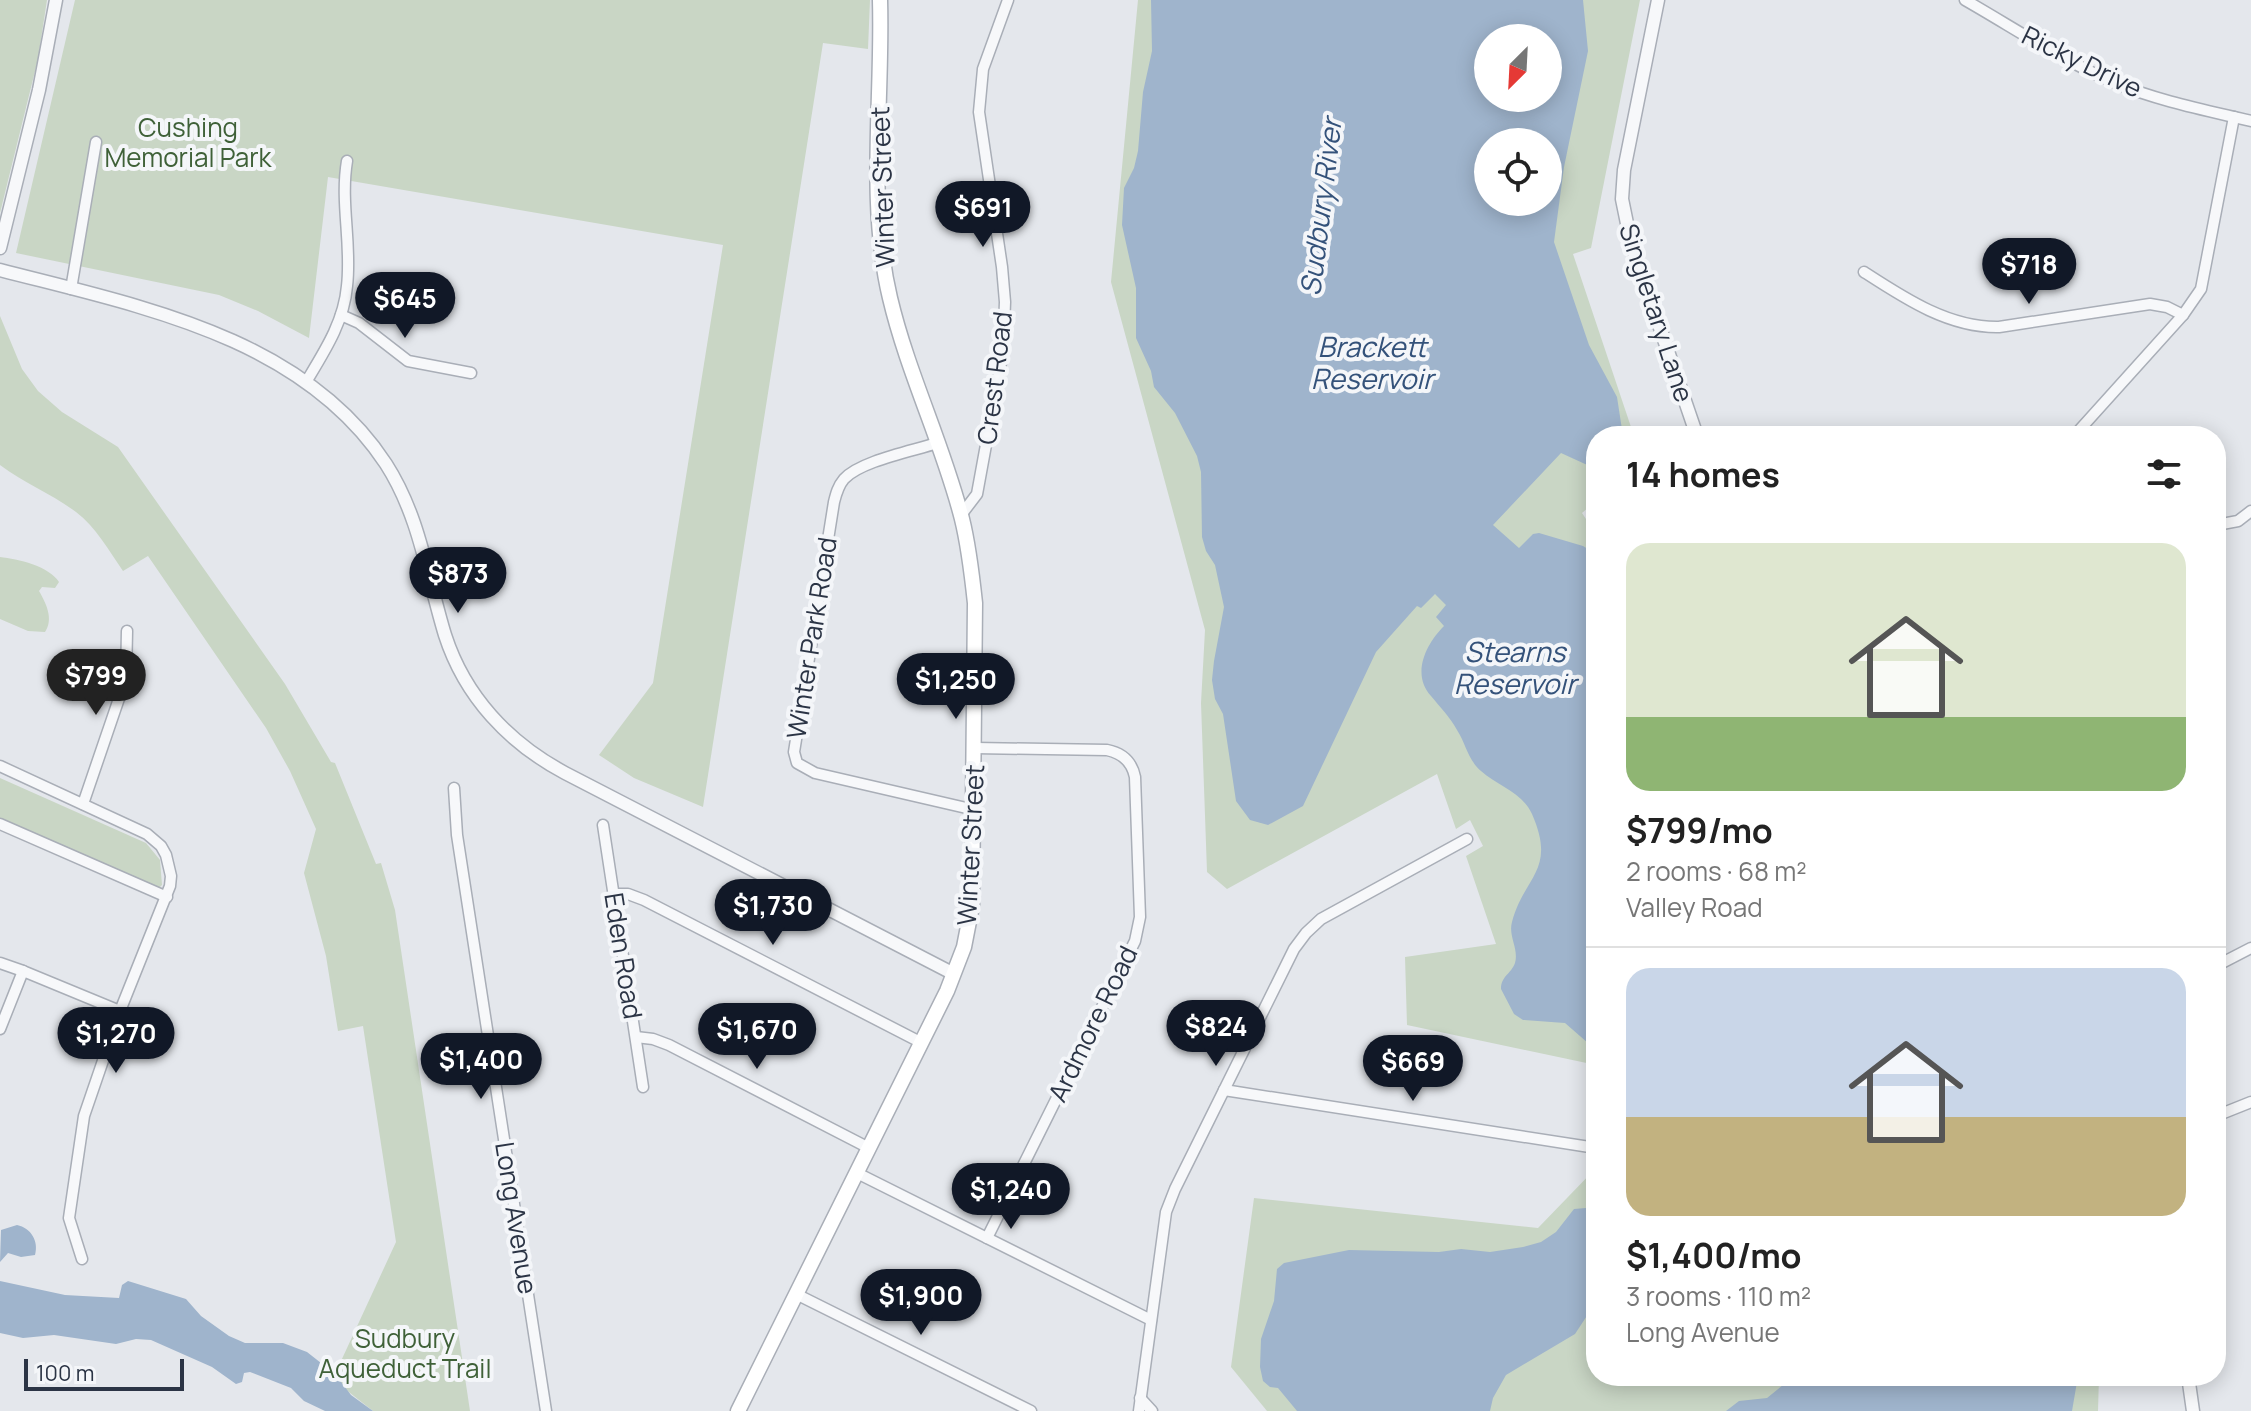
<!DOCTYPE html>
<html lang="en">
<head>
<meta charset="utf-8">
<style>
	:root { --surface:#fff; --page:#f2f2f2; --text:#222; --muted:#767676; --line:#e0e0e0; --accent:#111827 }
	body { margin:0; font-family:Manrope,sans-serif; background:var(--page); color:var(--text); height:100vh; display:flex; flex-direction:column; font-size:30px; white-space:nowrap }
	* { box-sizing:border-box; margin:0 }
	p { font-size:26px; color:var(--muted) }
	.icon { flex:none; width:44px; height:44px; fill:none; stroke:currentColor; stroke-width:2; stroke-linecap:round; stroke-linejoin:round }
	.map { position:relative; flex:1; overflow:hidden }
	.sheet { position:absolute; left:1586px; top:426px; width:640px; height:960px; display:flex; flex-direction:column; background:var(--surface); border-radius:32px; box-shadow:0 4px 20px #0003 }
	.sheet>* { flex:none }
	.needle { width:52px; rotate:204deg }
	.fabs { position:absolute; left:1474px; top:24px; display:grid; gap:16px }
	.fabs a { display:grid; place-items:center; width:88px; height:88px; border-radius:50%; background:var(--surface); box-shadow:0 4px 20px #0003; font-size:40px }
	.scale { position:absolute; left:24px; bottom:20px; width:160px; box-sizing:border-box; padding-left:8px; border:4px solid #2b3445; border-top:0; font-size:22px; line-height:28px; white-space:nowrap; color:#2b3445; -webkit-text-stroke:6px #f4f6f9; paint-order:stroke }
	.price { position:absolute; translate:-50% -68px; padding:0 18px; border-radius:28px; background:var(--accent); color:#fff; font-size:26px; line-height:52px; filter:drop-shadow(0 2px 4px #0008) }
	.price::after { content:''; position:absolute; left:50%; top:48px; width:24px; height:18px; margin-left:-12px; background:inherit; clip-path:polygon(0 0,100% 0,50% 100%) }
	.price.current { background:#222; color:#fff }
	ul { padding:0; list-style:none }
	li { display:grid; align-content:center; gap:16px; height:424px; padding:0 40px }
	li+li { border-top:2px solid var(--line) }
	li span { display:grid; place-items:center; height:248px; border-radius:24px; color:#555 }
	li>.icon { margin-inline-start:auto }
	span .icon { width:144px; height:144px; fill:#fffc; stroke-width:1 }
	li b { font-size:34px }
	h2 { display:flex; justify-content:space-between; align-items:center; height:96px; padding:0 40px; font-size:34px }
	.map>svg:first-child { display:block }
	.green { fill:#c9d6c5; fill-rule:evenodd }
	.water { fill:#9fb4cc; fill-rule:evenodd }
	.lines { fill:none; stroke-linecap:round; stroke-linejoin:round }
	.minor-casing { stroke:#a9aeb7; stroke-width:13 }
	.tertiary-casing { stroke:#a9aeb7; stroke-width:15 }
	.secondary-casing { stroke:#a9aeb7; stroke-width:17 }
	.minor { stroke:#f7f8fa; stroke-width:10 }
	.tertiary { stroke:#f7f8fa; stroke-width:12 }
	.secondary { stroke:#fff; stroke-width:14 }
	.labels { text-anchor:middle; stroke-width:8; stroke-linejoin:round; paint-order:stroke }
	.street-label { font-size:26px; fill:#2b3445; stroke:#f4f6f9 }
	.park-label { font-size:26px; fill:#3f6138; stroke:#f4f6f9 }
	.water-label { font-size:28px; font-style:italic; fill:#34527a; stroke:#f4f6f9 }
</style>
</head>
<body>
<div class="map">
<svg width="2251" height="1411" viewBox="0 0 2251 1411">
	<rect width="100%" height="100%" fill="#e4e7ec"/>
	<g class="green">
		<path d="M 0,0 L 47,0 L 38,59 L 0,213 Z"/>
		<path d="M 75,0 L 870,0 L 868,49 L 823,43 L 703,807 L 634,778 L 599,755 L 653,683 L 723,245 L 328,177 L 309,338 L 258,311 L 219,295 L 16,253 Z"/>
		<path d="M 1138,0 L 1640,0 L 1591,248 L 1573,254 L 1634,436 L 1596,436 L 1596,501 L 1582,513 L 1596,534 L 1596,1065 L 1407,1025 L 1405,957 L 1496,944 L 1466,856 L 1483,846 L 1470,820 L 1456,829 L 1437,774 L 1227,889 L 1207,872 L 1201,703 L 1205,630 L 1111,282 ZM 1488,38 L 1548,38 L 1548,98 L 1488,98 ZM 1488,142 L 1548,142 L 1548,202 L 1488,202 Z"/>
		<path d="M 0,316 L 22,369 L 38,391 L 62,412 L 118,447 L 285,684 L 331,762 L 335,763 L 376,864 L 381,863 L 395,910 L 470,1411 L 373,1411 L 345,1389 L 335,1374 L 396,1242 L 363,1026 L 338,1031 L 326,956 L 304,873 L 316,829 L 290,771 L 266,728 L 148,556 L 123,571 C 109,551 96,527 76,512 C 52,494 24,483 0,465 Z"/>
		<path d="M 0,557 C 18,559 49,566 59,582 L 55,588 L 42,587 L 39,591 C 46,603 54,619 45,632 L 28,631 L 0,619 Z"/>
		<path d="M 0,778 L 146,843 L 160,860 L 162,885 L 158,889 L 0,820 Z"/>
		<path d="M 1596,1168 L 1596,1376 L 2099,1376 L 2098,1411 L 1267,1411 L 1231,1367 L 1254,1198 L 1538,1228 Z"/>
	</g>
	<g class="water">
		<path d="M 1151,0 L 1583,0 L 1588,51 L 1564,167 L 1554,242 L 1589,345 L 1617,397 L 1623,436 L 1596,436 L 1596,469 L 1561,453 L 1493,525 L 1519,548 L 1533,534 L 1539,533 L 1583,546 L 1596,554 L 1596,1050 L 1565,1023 C 1550,1022 1538,1021 1523,1020 L 1514,1014 L 1501,989 C 1501,976 1511,974 1515,963 C 1519,949 1508,936 1512,922 C 1524,876 1557,871 1532,814 C 1522,792 1498,786 1481,771 C 1468,760 1466,744 1457,730 C 1450,717 1440,707 1431,696 C 1411,674 1426,644 1444,626 L 1436,617 L 1446,605 L 1435,594 L 1421,608 L 1417,606 L 1376,652 L 1303,806 L 1268,825 L 1250,820 L 1236,801 L 1223,714 L 1215,699 L 1212,680 L 1214,661 L 1224,607 L 1215,565 L 1206,551 L 1202,537 L 1201,472 L 1197,456 L 1175,413 L 1154,387 L 1151,371 L 1136,338 L 1136,288 L 1122,225 L 1124,188 L 1134,168 L 1138,151 L 1143,92 L 1152,51 ZM 1548,38 L 1548,98 L 1488,98 L 1488,38 ZM 1548,142 L 1548,202 L 1488,202 L 1488,142 Z"/>
		<path d="M 1586,1208 L 1596,1212 L 1596,1302 L 1575,1334 L 1506,1375 L 1493,1398 L 1490,1411 L 1297,1411 L 1278,1388 L 1270,1387 L 1263,1381 L 1260,1367 L 1261,1339 L 1274,1301 L 1277,1269 L 1284,1263 L 1349,1250 L 1439,1252 L 1461,1249 L 1490,1252 L 1523,1247 L 1541,1242 L 1556,1232 L 1574,1209 Z"/>
		<path d="M 17,1225 C 31,1228 39,1241 35,1255 L 21,1257 L 8,1253 L 0,1262 L 1,1230 Z"/>
		<path d="M 0,1281 L 65,1295 L 119,1298 L 122,1285 L 128,1281 L 186,1299 L 201,1316 L 229,1336 L 245,1343 L 283,1343 L 307,1352 L 335,1374 L 351,1395 L 373,1411 L 325,1411 L 304,1401 L 291,1388 L 250,1372 L 244,1373 L 242,1382 L 236,1384 L 212,1367 L 151,1340 L 136,1339 L 116,1344 L 54,1335 L 23,1338 L 0,1333 Z"/>
		<path d="M 1794,1376 L 2078,1376 L 2072,1411 L 1726,1411 L 1739,1401 L 1767,1398 Z"/>
	</g>
	<g class="lines">
		<defs>
			<g id="minor">
				<path d="M 1965,0 C 2014,28 2063,61 2115,83 C 2159,101 2205,110 2251,121"/>
				<path d="M 1864,272 C 1904,298 1949,328 1999,327 L 2150,304 L 2167,307 L 2183,315"/>
				<path d="M 71,289 L 96,142"/>
				<path d="M 341,315 L 359,323 L 408,361 L 471,373"/>
				<path d="M 306,382 C 324,352 344,322 347,286 C 352,244 340,203 347,161"/>
				<path d="M 2074,436 L 2183,315 L 2201,289 L 2234,117"/>
				<path d="M 937,443 C 913,451 860,461 844,479 C 838,486 836,494 834,502 L 794,752 L 797,763 L 815,773 L 975,810"/>
				<path d="M 961,515 L 977,494 L 1003,352 L 1005,302 L 1002,267 L 979,112 L 983,69 L 1008,0"/>
				<path d="M 2222,524 L 2238,521 L 2251,511"/>
				<path d="M 975,748 L 1107,750 C 1122,753 1132,762 1135,777 L 1140,917 L 1135,941 L 987,1238"/>
				<path d="M 0,766 L 147,834 L 161,846 L 166,855 L 171,876 L 170,886 L 120,1011 L 84,1116 L 69,1218 L 82,1259"/>
				<path d="M 454,788 L 457,835 L 546,1411"/>
				<path d="M 83,804 L 126,678 L 127,631"/>
				<path d="M 0,824 L 167,897"/>
				<path d="M 603,825 L 643,1087"/>
				<path d="M 614,894 L 628,894 L 644,900 L 922,1043"/>
				<path d="M 0,963 L 23,971 L 120,1011"/>
				<path d="M 2216,966 L 2251,948"/>
				<path d="M 0,1029 L 23,971"/>
				<path d="M 636,1037 L 653,1039 L 669,1045 L 869,1148"/>
				<path d="M 1224,1090 L 1596,1148"/>
				<path d="M 2216,1116 L 2251,1102"/>
				<path d="M 857,1173 L 1151,1320"/>
				<path d="M 796,1294 L 1031,1411"/>
				<path d="M 1140,1398 L 1152,1411"/>
				<path d="M 1139,1411 L 1166,1212 L 1175,1189 L 1294,949 L 1306,933 L 1321,919 L 1467,839"/>
			</g>
			<g id="tertiary">
				<path d="M 1658,0 L 1624,170 L 1622,199 L 1631,243 L 1697,436"/>
				<path d="M 0,248 L 39,90 L 56,0"/>
				<path d="M 0,270 C 138,306 302,336 386,464 C 420,517 427,576 445,635 C 465,697 509,743 565,773 L 954,974"/>
				<path d="M 2188,1376 L 2193,1411"/>
			</g>
			<path id="secondary" d="M 738,1411 L 947,991 L 964,947 L 972,906 L 975,603 C 972,575 969,547 962,519 C 943,444 908,374 890,298 C 867,202 883,98 880,0"/>
		</defs>
		<use href="#minor" class="minor-casing"/>
		<use href="#tertiary" class="tertiary-casing"/>
		<use href="#secondary" class="secondary-casing"/>
		<use href="#minor" class="minor"/>
		<use href="#tertiary" class="tertiary"/>
		<use href="#secondary" class="secondary"/>
	</g>
	<g class="labels">
		<g class="street-label">
			<text transform="translate(2082 62) rotate(26)" y="9">Ricky Drive</text>
			<text transform="translate(883 187) rotate(-92)" y="9">Winter Street</text>
			<text transform="translate(1656 313) rotate(72)" y="9">Singletary Lane</text>
			<text transform="translate(995 378) rotate(-83)" y="9">Crest Road</text>
			<text transform="translate(812 638) rotate(-81)" y="9">Winter Park Road</text>
			<text transform="translate(971 845) rotate(-87)" y="9">Winter Street</text>
			<text transform="translate(623 956) rotate(81)" y="9">Eden Road</text>
			<text transform="translate(1093 1024) rotate(-64)" y="9">Ardmore Road</text>
			<text transform="translate(516 1218) rotate(81)" y="9">Long Avenue</text>
		</g>
		<g class="park-label">
			<text x="188" y="137">Cushing<tspan x="188" dy="30">Memorial Park</tspan></text>
			<text x="405" y="1348">Sudbury<tspan x="405" dy="30">Aqueduct Trail</tspan></text>
		</g>
		<g class="water-label">
			<text transform="translate(1321 207) rotate(-83)" y="10">Sudbury River</text>
			<text x="1372" y="357">Brackett<tspan x="1372" dy="32">Reservoir</tspan></text>
			<text x="1515" y="662">Stearns<tspan x="1515" dy="32">Reservoir</tspan></text>
		</g>
	</g>
</svg>
<div class="fabs">
<a><svg class="needle" viewBox="-14 -14 28 28"><path d="M0-13l5 13h-10z" fill="#e53935"/><path d="M0 13l5-13h-10z" fill="#767676"/></svg></a>
<a><svg class="icon" aria-label="locate" viewBox="0 0 24 24"><circle cx="12" cy="12" r="6"/><path d="M12 2v4M12 18v4M2 12h4M18 12h4"/></svg></a>
</div>
<div class="scale">100 m</div>
<b class="price" style="left:983px;top:249px">$691</b>
<b class="price" style="left:2029px;top:306px">$718</b>
<b class="price" style="left:405px;top:340px">$645</b>
<b class="price" style="left:458px;top:615px">$873</b>
<b class="price current" style="left:96px;top:717px">$799</b>
<b class="price" style="left:956px;top:721px">$1,250</b>
<b class="price" style="left:773px;top:947px">$1,730</b>
<b class="price" style="left:1216px;top:1068px">$824</b>
<b class="price" style="left:757px;top:1071px">$1,670</b>
<b class="price" style="left:116px;top:1075px">$1,270</b>
<b class="price" style="left:481px;top:1101px">$1,400</b>
<b class="price" style="left:1413px;top:1103px">$669</b>
<b class="price" style="left:1011px;top:1231px">$1,240</b>
<b class="price" style="left:921px;top:1337px">$1,900</b>
<section class="sheet">
<h2>14 homes<svg class="icon" aria-label="filters" viewBox="0 0 24 24"><path d="M4 7h16M4 17h16"/><circle cx="9" cy="7" r="2"/><circle cx="15" cy="17" r="2"/></svg></h2>
<ul>
<li><span style="background:linear-gradient(#dfe7d0 70%,#8fb573 0)"><svg class="icon" aria-label="home" viewBox="0 0 24 24"><path d="M3 11l9-7 9 7M6 9v11h12V9"/></svg></span><div><b>$799/mo</b><p>2 rooms · 68 m²</p><p>Valley Road</p></div></li>
<li><span style="background:linear-gradient(#c9d6e8 60%,#c2b280 0)"><svg class="icon" aria-label="home" viewBox="0 0 24 24"><path d="M3 11l9-7 9 7M6 9v11h12V9"/></svg></span><div><b>$1,400/mo</b><p>3 rooms · 110 m²</p><p>Long Avenue</p></div></li>
</ul>
</section>
</div>
</body>
</html>
